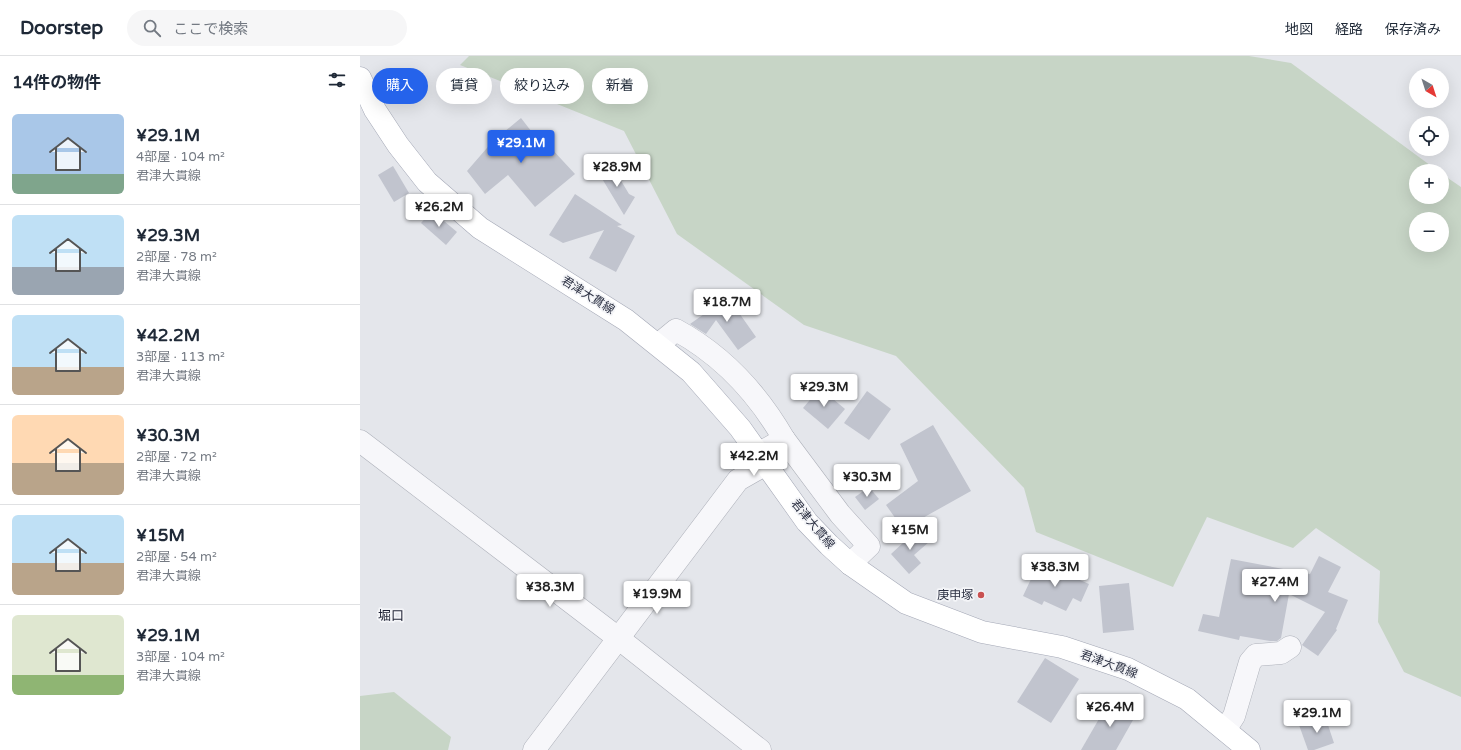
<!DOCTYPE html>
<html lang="ja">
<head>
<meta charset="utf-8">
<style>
	:root { --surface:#fff; --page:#f6f6f7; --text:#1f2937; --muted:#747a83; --line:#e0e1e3; --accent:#2563eb }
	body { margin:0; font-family:"Varela Round","Noto Sans JP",sans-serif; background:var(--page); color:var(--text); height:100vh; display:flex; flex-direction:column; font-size:15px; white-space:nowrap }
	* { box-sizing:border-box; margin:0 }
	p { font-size:13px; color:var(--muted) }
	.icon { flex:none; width:22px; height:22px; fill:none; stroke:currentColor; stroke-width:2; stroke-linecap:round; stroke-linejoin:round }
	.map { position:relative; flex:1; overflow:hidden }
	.details { display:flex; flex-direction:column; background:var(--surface); width:360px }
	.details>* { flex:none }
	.banner { position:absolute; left:12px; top:12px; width:380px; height:36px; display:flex; gap:8px }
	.needle { width:26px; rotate:141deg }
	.fabs { position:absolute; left:1049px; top:12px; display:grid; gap:8px }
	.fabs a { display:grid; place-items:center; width:40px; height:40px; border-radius:50%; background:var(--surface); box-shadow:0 4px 16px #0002; font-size:20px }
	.price { position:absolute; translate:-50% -34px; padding:0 9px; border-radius:4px; background:#fff; color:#222; font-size:13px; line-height:26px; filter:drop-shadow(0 1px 2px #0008) }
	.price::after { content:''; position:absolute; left:50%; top:24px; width:12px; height:9px; margin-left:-6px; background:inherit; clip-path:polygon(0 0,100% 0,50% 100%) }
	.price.active { background:var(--accent); color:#fff }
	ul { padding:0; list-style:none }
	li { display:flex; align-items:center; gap:12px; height:100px; padding:0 12px }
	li+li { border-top:1px solid var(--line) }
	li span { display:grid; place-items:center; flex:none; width:112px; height:80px; border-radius:6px; color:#555 }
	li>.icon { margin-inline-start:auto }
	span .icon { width:48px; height:48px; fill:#fffc; stroke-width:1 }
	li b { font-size:17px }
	h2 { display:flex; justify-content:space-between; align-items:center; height:48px; padding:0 12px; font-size:17px }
	.tag { padding:0 14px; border-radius:18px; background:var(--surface); box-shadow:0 4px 16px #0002; font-size:14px; line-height:36px }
	.tag.active { background:var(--accent); color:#fff }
	header { display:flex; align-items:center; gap:24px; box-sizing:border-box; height:56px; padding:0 20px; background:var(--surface); border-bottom:1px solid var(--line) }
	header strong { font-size:19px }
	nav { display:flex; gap:22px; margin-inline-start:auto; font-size:14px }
	.search { width:280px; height:36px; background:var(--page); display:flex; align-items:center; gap:10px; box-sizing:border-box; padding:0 14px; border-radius:22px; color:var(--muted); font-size:15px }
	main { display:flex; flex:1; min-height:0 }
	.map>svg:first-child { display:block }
	.green { fill:#c7d5c6; fill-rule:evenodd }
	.building { fill:#c1c4ce }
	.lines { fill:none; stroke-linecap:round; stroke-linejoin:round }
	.minor-casing { stroke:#adb0b9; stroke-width:23 }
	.major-casing { stroke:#a4a8b6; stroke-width:23 }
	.minor { stroke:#f7f7fa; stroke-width:22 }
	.major { stroke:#fff; stroke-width:22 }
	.poi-dot { fill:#c95151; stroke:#f4f5f8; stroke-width:1.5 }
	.labels { text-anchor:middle; stroke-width:3.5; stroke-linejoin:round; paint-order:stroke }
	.street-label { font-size:12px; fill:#2c3143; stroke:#f4f5f8 }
	.poi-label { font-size:12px; fill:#2c3143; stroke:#f4f5f8; text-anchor:end }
	.neighbourhood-label { font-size:13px; fill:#1e2234; stroke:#f4f5f8 }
</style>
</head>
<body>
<header>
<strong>Doorstep</strong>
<div class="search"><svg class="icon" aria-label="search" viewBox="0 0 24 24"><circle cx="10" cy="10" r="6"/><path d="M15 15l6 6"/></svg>ここで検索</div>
<nav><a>地図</a><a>経路</a><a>保存済み</a></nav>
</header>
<main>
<section class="details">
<h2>14件の物件<svg class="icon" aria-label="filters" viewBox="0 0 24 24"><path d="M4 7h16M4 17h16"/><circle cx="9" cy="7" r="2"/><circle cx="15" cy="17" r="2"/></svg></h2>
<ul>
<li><span style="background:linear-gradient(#a9c7e8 75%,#7fa58c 0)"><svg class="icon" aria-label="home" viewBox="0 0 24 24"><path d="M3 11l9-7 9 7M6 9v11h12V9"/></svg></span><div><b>¥29.1M</b><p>4部屋 · 104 m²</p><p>君津大貫線</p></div></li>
<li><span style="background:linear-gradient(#bfe0f5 65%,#9aa5b1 0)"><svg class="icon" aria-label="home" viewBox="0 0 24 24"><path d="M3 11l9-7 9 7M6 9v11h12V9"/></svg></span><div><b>¥29.3M</b><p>2部屋 · 78 m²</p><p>君津大貫線</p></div></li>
<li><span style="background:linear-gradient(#bfe0f5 65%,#b9a48a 0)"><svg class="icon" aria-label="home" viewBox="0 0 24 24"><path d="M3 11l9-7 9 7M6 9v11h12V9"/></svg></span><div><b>¥42.2M</b><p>3部屋 · 113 m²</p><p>君津大貫線</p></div></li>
<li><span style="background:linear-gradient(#ffd9b3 60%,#b9a48a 0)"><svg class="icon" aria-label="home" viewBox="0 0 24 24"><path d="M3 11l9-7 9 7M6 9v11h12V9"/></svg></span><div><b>¥30.3M</b><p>2部屋 · 72 m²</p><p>君津大貫線</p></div></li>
<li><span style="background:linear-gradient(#bfe0f5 60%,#b9a48a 0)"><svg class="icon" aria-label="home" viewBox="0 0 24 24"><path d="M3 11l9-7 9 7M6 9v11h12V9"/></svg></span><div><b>¥15M</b><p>2部屋 · 54 m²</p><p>君津大貫線</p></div></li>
<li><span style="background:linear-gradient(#dfe7d0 75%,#8fb573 0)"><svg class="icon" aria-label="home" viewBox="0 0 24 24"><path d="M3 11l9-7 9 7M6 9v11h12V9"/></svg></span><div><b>¥29.1M</b><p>3部屋 · 104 m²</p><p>君津大貫線</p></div></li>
</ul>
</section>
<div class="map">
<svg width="1101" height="694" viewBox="0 0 1101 694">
	<rect width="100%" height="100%" fill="#e4e6eb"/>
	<g class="green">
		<path d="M 109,0 L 889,0 L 931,7 L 1078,115 L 1056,115 L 1056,141 L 1082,141 L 1082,118 L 1101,131 L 1101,641 L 1044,616 L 1018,566 L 1020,515 L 956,472 L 933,492 L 847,461 L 813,531 L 676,476 L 664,432 L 536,300 L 444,269 L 317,178 L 264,75 L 100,9 ZM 1056,163 L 1082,163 L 1082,189 L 1056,189 Z"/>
		<path d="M 34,636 L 91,681 L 88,694 L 0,694 L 0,640 Z"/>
	</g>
	<g class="building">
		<path d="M 161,62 L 175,80 L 178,78 L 215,118 L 175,151 L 148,119 L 125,138 L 107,115 L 133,85 Z"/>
		<path d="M 251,108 L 269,138 L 275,141 L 264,159 L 238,116 Z"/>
		<path d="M 33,110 L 49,137 L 34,146 L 18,119 Z"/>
		<path d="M 215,138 L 262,169 L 257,170 L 275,180 L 256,216 L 229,202 L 244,174 L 203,187 L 189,179 Z"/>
		<path d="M 72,155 L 97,176 L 86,189 L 61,167 Z"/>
		<path d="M 371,239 L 373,240 L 370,244 L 396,281 L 378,294 L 356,264 L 346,278 L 330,268 Z"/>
		<path d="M 460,332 L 485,353 L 468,373 L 443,352 Z"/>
		<path d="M 507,335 L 531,353 L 509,384 L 484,367 Z"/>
		<path d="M 573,369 L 611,435 L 543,473 L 526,449 L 558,425 L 540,388 Z"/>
		<path d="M 509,431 L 519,443 L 505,454 L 495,441 Z"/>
		<path d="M 558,473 L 569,486 L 554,499 L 561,507 L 549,518 L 531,498 Z"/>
		<path d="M 959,500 L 981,511 L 968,536 L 988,544 L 976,573 L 977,574 L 958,600 L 942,589 L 965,556 L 929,538 L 921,582 L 917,585 L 910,585 L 880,580 L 879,584 L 838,575 L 843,558 L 859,561 L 871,503 L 950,518 Z"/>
		<path d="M 679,506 L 729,528 L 721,546 L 713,542 L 706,555 L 684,545 L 682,549 L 663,540 Z"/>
		<path d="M 769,527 L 774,574 L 743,577 L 739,530 Z"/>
		<path d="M 685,602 L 719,623 L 691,667 L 657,646 Z"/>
		<path d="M 751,642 L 777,657 L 756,694 L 721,694 Z"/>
		<path d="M 965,660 L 974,687 L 954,694 L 948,694 L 939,669 Z"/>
	</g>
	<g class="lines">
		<defs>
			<g id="minor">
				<path d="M 299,288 L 316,274 C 362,299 398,338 424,383"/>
				<path d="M 0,385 L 258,582 L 400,694"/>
				<path d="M 398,398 L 424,383 L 480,458 L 509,490 L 490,508"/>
				<path d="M 865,674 L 874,660 L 890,606 L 896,599 L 921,597 L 930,591"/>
				<path d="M 174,694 L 378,424 L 406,408"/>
			</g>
			<path id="major" d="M 0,22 L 15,54 L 38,89 L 67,126 L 120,172 L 266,264 L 331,316 L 380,372 L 447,466 L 469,489 L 490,508 L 546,547 L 622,576 L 702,591 L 768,613 L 827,643 L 889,694"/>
		</defs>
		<use href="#minor" class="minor-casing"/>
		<use href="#major" class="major-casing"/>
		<use href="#minor" class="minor"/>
		<use href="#major" class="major"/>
	</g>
	<circle class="poi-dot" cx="621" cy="539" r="4"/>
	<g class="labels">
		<g class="street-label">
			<text transform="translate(228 239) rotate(32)" y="4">君津大貫線</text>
			<text transform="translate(453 468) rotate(50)" y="4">君津大貫線</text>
			<text transform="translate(749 608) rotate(20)" y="4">君津大貫線</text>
		</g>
		<g class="poi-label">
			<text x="613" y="543">庚申塚</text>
		</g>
		<g class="neighbourhood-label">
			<text x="31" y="564">堀口</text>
		</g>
	</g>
</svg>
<div class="fabs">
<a><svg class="needle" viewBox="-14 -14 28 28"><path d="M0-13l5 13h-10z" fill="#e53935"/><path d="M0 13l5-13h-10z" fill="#747a83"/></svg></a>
<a><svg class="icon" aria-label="locate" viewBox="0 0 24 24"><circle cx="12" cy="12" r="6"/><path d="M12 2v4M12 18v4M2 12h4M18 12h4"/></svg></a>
<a>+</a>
<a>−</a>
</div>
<b class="price active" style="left:161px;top:108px">¥29.1M</b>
<b class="price" style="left:257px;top:132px">¥28.9M</b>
<b class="price" style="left:79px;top:172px">¥26.2M</b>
<b class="price" style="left:367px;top:267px">¥18.7M</b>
<b class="price" style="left:464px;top:352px">¥29.3M</b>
<b class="price" style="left:394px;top:421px">¥42.2M</b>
<b class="price" style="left:507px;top:442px">¥30.3M</b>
<b class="price" style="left:550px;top:495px">¥15M</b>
<b class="price" style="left:695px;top:532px">¥38.3M</b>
<b class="price" style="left:915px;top:547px">¥27.4M</b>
<b class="price" style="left:190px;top:552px">¥38.3M</b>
<b class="price" style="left:297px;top:559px">¥19.9M</b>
<b class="price" style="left:750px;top:672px">¥26.4M</b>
<b class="price" style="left:957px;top:678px">¥29.1M</b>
<div class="banner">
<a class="tag active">購入</a>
<a class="tag">賃貸</a>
<a class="tag">絞り込み</a>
<a class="tag">新着</a>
</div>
</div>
</main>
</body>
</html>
